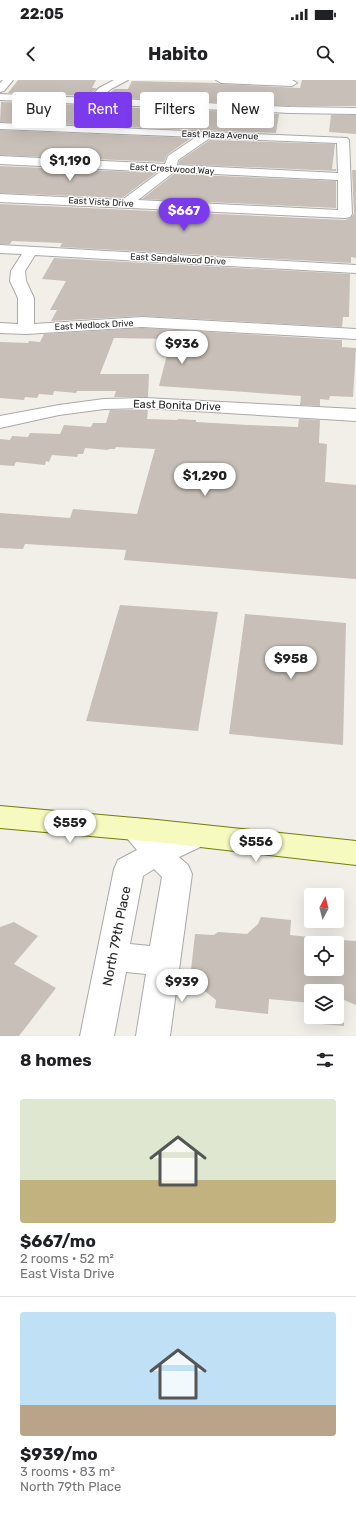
<!DOCTYPE html>
<html lang="en">
<head>
<meta charset="utf-8">
<style>
	:root { --surface:#fff; --page:#f6f6f6; --text:#202124; --muted:#757577; --line:#e0e0e0; --accent:#7c3aed }
	body { margin:0; font-family:Rubik,sans-serif; background:var(--page); color:var(--text); height:100vh; display:flex; flex-direction:column; font-size:15px; white-space:nowrap }
	* { box-sizing:border-box; margin:0 }
	p { font-size:13px; color:var(--muted) }
	.icon { flex:none; width:22px; height:22px; fill:none; stroke:currentColor; stroke-width:2; stroke-linecap:round; stroke-linejoin:round }
	.map { position:relative; height:956px; overflow:hidden }
	.sheet { display:flex; flex-direction:column; background:var(--surface); flex:1 }
	.sheet>* { flex:none }
	.hud { position:absolute; left:12px; top:12px; width:332px; height:36px; display:flex; gap:8px }
	.needle { width:26px; rotate:7deg }
	.controls { position:absolute; left:304px; top:808px; display:grid; gap:8px }
	.controls a { display:grid; place-items:center; width:40px; height:40px; border-radius:4px; background:var(--surface); box-shadow:0 4px 16px #0002; font-size:20px }
	.price { position:absolute; translate:-50% -34px; padding:0 9px; border-radius:14px; background:#fff; color:#222; font-size:13px; line-height:26px; filter:drop-shadow(0 1px 2px #0008) }
	.price::after { content:''; position:absolute; left:50%; top:24px; width:12px; height:9px; margin-left:-6px; background:inherit; clip-path:polygon(0 0,100% 0,50% 100%) }
	.price.active { background:var(--accent); color:#fff }
	ul { padding:0; list-style:none }
	li { display:grid; align-content:center; gap:8px; height:212px; padding:0 20px }
	li+li { border-top:1px solid var(--line) }
	li span { display:grid; place-items:center; height:124px; border-radius:4px; color:#555 }
	li>.icon { margin-inline-start:auto }
	span .icon { width:72px; height:72px; fill:#fffc; stroke-width:1 }
	li b { font-size:17px }
	h2 { display:flex; justify-content:space-between; align-items:center; height:48px; padding:0 20px; font-size:17px }
	.pill { padding:0 14px; border-radius:4px; background:var(--surface); box-shadow:0 4px 16px #0002; font-size:14px; line-height:36px }
	.pill.active { background:var(--accent); color:#fff }
	.status { display:flex; justify-content:space-between; align-items:center; height:28px; padding:0 20px; background:var(--surface); direction:ltr }
	.status svg { height:11px; fill:currentColor }
	header { display:flex; justify-content:space-between; align-items:center; height:52px; padding:0 20px; background:var(--surface); font-size:18px; font-weight:700 }
	.map>svg:first-child { display:block }
	.building { fill:#c7bfb8; fill-rule:evenodd }
	.lines { fill:none; stroke-linecap:round; stroke-linejoin:round }
	.minor-casing { stroke:#a9a9a9; stroke-width:2 }
	.secondary-casing { stroke:#707d05; stroke-width:2 }
	.minor { fill:#fff; fill-rule:evenodd }
	.secondary { fill:#f7fabf; fill-rule:evenodd }
	.labels { text-anchor:middle; stroke-width:3; stroke-linejoin:round; paint-order:stroke }
	.far-street-label { font-size:9px; fill:#222; stroke:#fff }
	.street-label { font-size:11px; fill:#222; stroke:#fff }
	.near-street-label { font-size:13px; fill:#222; stroke:#fff }
</style>
</head>
<body>
<div class="status"><b>22:05</b><svg viewBox="0 0 49 12"><path d="M0 12V9h3v3zM5 12V6h3v6zM10 12V3h3v9zM15 12V0h3v12zM26 1h20v11H26zM47 4h2v5h-2z"/></svg></div>
<header><svg class="icon" aria-label="back" viewBox="0 0 24 24"><path d="M15 5l-7 7 7 7"/></svg>Habito<svg class="icon" aria-label="search" viewBox="0 0 24 24"><circle cx="10" cy="10" r="6"/><path d="M15 15l6 6"/></svg></header>
<div class="map">
<svg width="356" height="956" viewBox="0 0 356 956">
	<rect width="100%" height="100%" fill="#f2efe9"/>
	<g class="building">
		<path d="M 18,0 L 96,0 L 92,8 L 97,8 L 88,16 L 8,13 Z"/>
		<path d="M 302,0 L 356,0 L 356,26 L 290,26 L 104,17 L 115,9 L 128,9 L 132,1 L 218,3 L 221,4 L 300,8 Z"/>
		<path d="M 1,22 L 81,25 L 81,28 L 87,31 L 92,30 L 95,26 L 279,34 L 276,53 L 0,42 Z"/>
		<path d="M 331,35 L 356,35 L 356,54 L 329,52 Z"/>
		<path d="M 0,50 L 191,58 L 167,75 L 164,82 L 0,75 Z"/>
		<path d="M 210,60 L 335,64 L 332,89 L 336,89 L 336,91 L 179,84 L 179,81 Z"/>
		<path d="M 0,86 L 156,93 L 122,118 L 0,113 Z"/>
		<path d="M 352,90 L 356,90 L 356,178 L 351,177 L 351,183 L 60,167 L 62,163 L 12,161 L 10,164 L 0,164 L 0,124 L 345,140 L 350,138 L 354,134 Z"/>
		<path d="M 174,94 L 336,101 L 336,128 L 142,119 Z"/>
		<path d="M 54,178 L 350,194 L 349,237 L 343,237 L 342,247 L 142,236 L 51,241 L 57,230 L 50,230 L 66,201 L 42,199 Z"/>
		<path d="M 142,248 L 342,260 L 342,267 L 356,268 L 353,317 L 330,316 L 329,320 L 320,319 L 320,326 L 300,325 L 301,316 L 159,306 L 171,259 L 114,258 L 100,294 L 149,294 L 148,317 L 114,317 L 116,311 L 77,311 L 76,313 L 54,311 L 53,315 L 39,314 L 37,318 L 25,317 L 24,320 L 0,318 L 0,262 L 28,263 L 29,261 L 40,262 L 44,254 Z"/>
		<path d="M 110,330 L 148,330 L 147,339 L 177,340 L 178,339 L 196,340 L 196,342 L 248,345 L 298,347 L 299,339 L 320,340 L 319,363 L 327,364 L 325,402 L 356,405 L 356,499 L 124,480 L 126,470 L 25,464 L 23,469 L 0,468 L 0,433 L 70,438 L 73,429 L 137,434 L 155,369 L 116,367 L 115,369 L 109,369 L 108,370 L 85,368 L 83,374 L 78,374 L 77,377 L 52,375 L 49,382 L 46,381 L 45,385 L 16,382 L 14,386 L 0,385 L 0,359 L 10,360 L 12,356 L 28,357 L 30,353 L 60,354 L 64,345 L 91,347 L 93,343 L 106,343 Z"/>
		<path d="M 120,525 L 218,532 L 198,651 L 86,641 Z"/>
		<path d="M 245,534 L 346,543 L 343,665 L 229,654 Z"/>
		<path d="M 261,837 L 291,840 L 290,855 L 309,857 L 310,858 L 356,861 L 356,925 L 344,920 L 344,946 L 321,944 L 321,937 L 337,937 L 337,911 L 311,911 L 311,923 L 269,919 L 268,934 L 215,928 L 216,920 L 202,909 L 189,908 L 195,854 L 214,855 L 218,852 L 247,854 L 258,844 ZM 311,863 L 337,863 L 337,889 L 311,889 Z"/>
		<path d="M 14,842 L 38,856 L 14,884 L 56,908 L 19,956 L 0,956 L 0,847 Z"/>
	</g>
	<g class="lines">
		<defs>
			<g id="minor">
				<path d="M 3,0 L 13,0 L 4,11 L 0,12 L 0,3 Z"/>
				<path d="M 114,0 L 128,0 L 111,9 L 100,18 L 290,27 L 356,28 L 356,34 L 290,33 L 94,24 L 91,29 L 87,30 L 82,27 L 84,24 L 0,20 L 0,14 L 89,18 L 99,8 Z"/>
				<path d="M 216,0 L 292,0 L 297,3 L 292,6 L 221,3 Z"/>
				<path d="M 0,43 L 347,58 L 349,60 L 352,134 L 350,137 L 345,138 L 0,122 L 0,114 L 122,120 L 160,92 L 0,84 L 0,76 L 165,84 L 168,76 L 196,57 L 0,49 ZM 210,58 L 337,63 L 338,93 L 177,85 L 178,80 ZM 174,92 L 338,100 L 338,130 L 138,120 Z"/>
				<path d="M 0,165 L 356,185 L 356,193 L 35,175 L 25,191 L 26,201 L 34,218 L 34,244 L 142,237 L 356,249 L 356,259 L 142,247 L 26,254 L 0,253 L 0,243 L 18,244 L 18,218 L 10,201 L 11,191 L 22,174 L 0,173 Z"/>
				<path d="M 145,318 L 356,329 L 356,341 L 145,328 L 104,329 L 59,335 L 0,348 L 0,336 L 59,325 L 104,319 Z"/>
				<path d="M 136,738 L 146,741 L 162,758 L 197,745 L 207,748 L 211,756 L 207,764 L 179,777 L 188,785 L 192,794 L 170,956 L 136,956 L 146,894 L 126,892 L 114,956 L 80,956 L 114,789 L 118,780 L 137,770 L 126,757 L 122,749 L 126,741 ZM 154,789 L 162,797 L 150,866 L 130,864 L 143,796 Z"/>
			</g>
			<path id="secondary" d="M 0,726 L 157,740 L 356,761 L 356,785 L 157,762 L 0,748 Z"/>
		</defs>
		<use href="#minor" class="minor-casing"/>
		<use href="#secondary" class="secondary-casing"/>
		<use href="#minor" class="minor"/>
		<use href="#secondary" class="secondary"/>
	</g>
	<g class="labels">
		<g class="far-street-label">
			<text transform="translate(220 55) rotate(2)" y="3">East Plaza Avenue</text>
			<text transform="translate(172 89) rotate(3)" y="3">East Crestwood Way</text>
			<text transform="translate(101 122) rotate(3)" y="3">East Vista Drive</text>
			<text transform="translate(178 179) rotate(3)" y="3">East Sandalwood Drive</text>
			<text transform="translate(94 245) rotate(-3)" y="3">East Medlock Drive</text>
		</g>
		<g class="street-label">
			<text transform="translate(177 325) rotate(2)" y="4">East Bonita Drive</text>
		</g>
		<g class="near-street-label">
			<text transform="translate(116 856) rotate(-79)" y="5">North 79th Place</text>
		</g>
	</g>
</svg>
<div class="controls">
<a><svg class="needle" viewBox="-14 -14 28 28"><path d="M0-13l5 13h-10z" fill="#e53935"/><path d="M0 13l5-13h-10z" fill="#757577"/></svg></a>
<a><svg class="icon" aria-label="locate" viewBox="0 0 24 24"><circle cx="12" cy="12" r="6"/><path d="M12 2v4M12 18v4M2 12h4M18 12h4"/></svg></a>
<a><svg class="icon" aria-label="layers" viewBox="0 0 24 24"><path d="M12 4l9 5-9 5-9-5zM3 14l9 5 9-5"/></svg></a>
</div>
<b class="price" style="left:70px;top:102px">$1,190</b>
<b class="price active" style="left:184px;top:152px">$667</b>
<b class="price" style="left:182px;top:285px">$936</b>
<b class="price" style="left:205px;top:417px">$1,290</b>
<b class="price" style="left:291px;top:600px">$958</b>
<b class="price" style="left:70px;top:764px">$559</b>
<b class="price" style="left:256px;top:783px">$556</b>
<b class="price" style="left:182px;top:923px">$939</b>
<div class="hud">
<a class="pill">Buy</a>
<a class="pill active">Rent</a>
<a class="pill">Filters</a>
<a class="pill">New</a>
</div>
</div>
<section class="sheet">
<h2>8 homes<svg class="icon" aria-label="filters" viewBox="0 0 24 24"><path d="M4 7h16M4 17h16"/><circle cx="9" cy="7" r="2"/><circle cx="15" cy="17" r="2"/></svg></h2>
<ul>
<li><span style="background:linear-gradient(#dfe7d0 65%,#c2b280 0)"><svg class="icon" aria-label="home" viewBox="0 0 24 24"><path d="M3 11l9-7 9 7M6 9v11h12V9"/></svg></span><div><b>$667/mo</b><p>2 rooms · 52 m²</p><p>East Vista Drive</p></div></li>
<li><span style="background:linear-gradient(#bfe0f5 75%,#b9a48a 0)"><svg class="icon" aria-label="home" viewBox="0 0 24 24"><path d="M3 11l9-7 9 7M6 9v11h12V9"/></svg></span><div><b>$939/mo</b><p>3 rooms · 83 m²</p><p>North 79th Place</p></div></li>
</ul>
</section>
</body>
</html>
